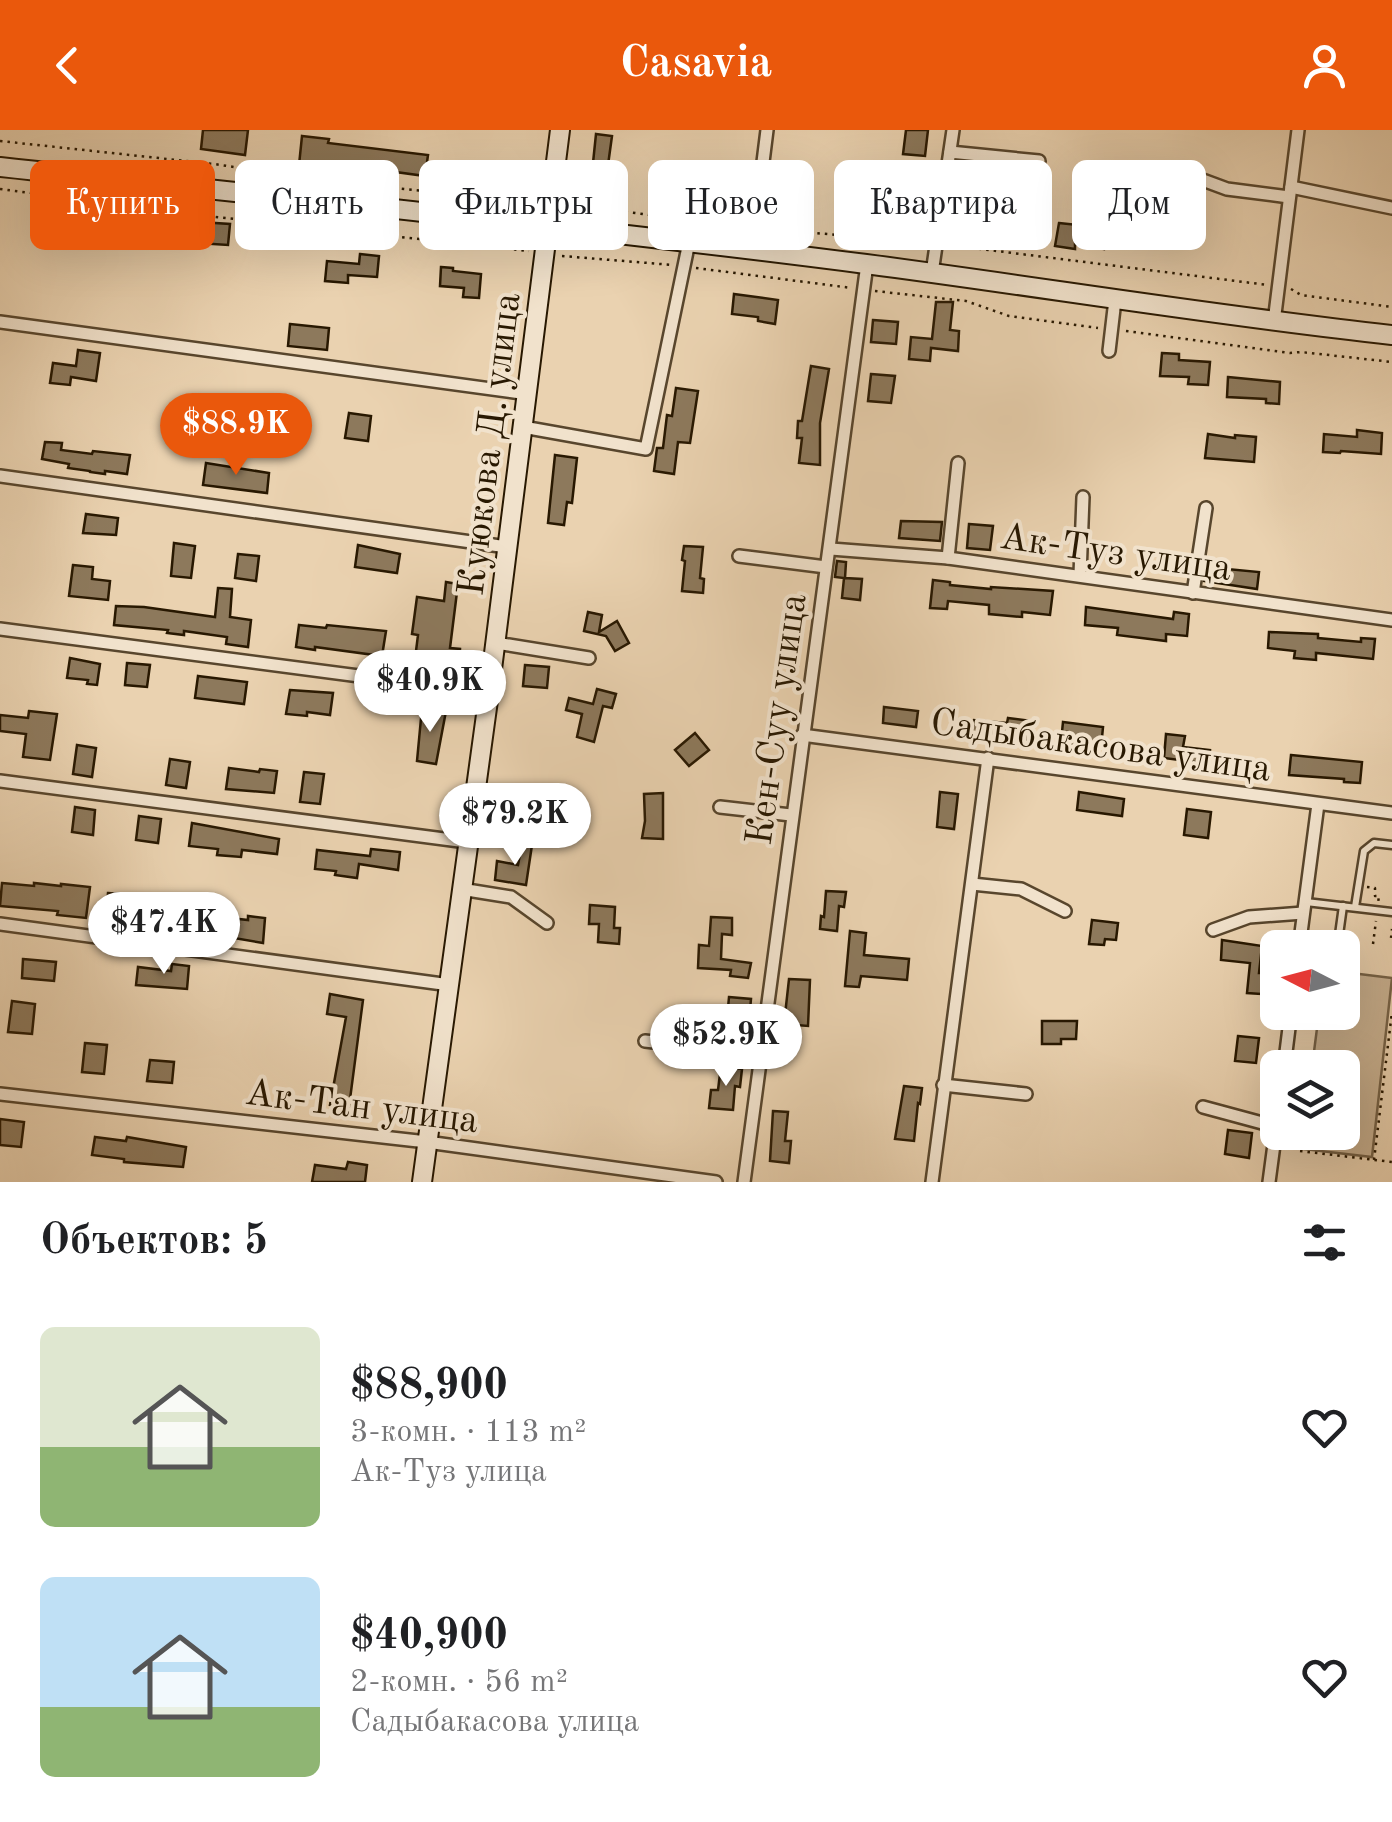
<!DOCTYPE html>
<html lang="ru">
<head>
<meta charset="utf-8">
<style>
	:root { --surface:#fff; --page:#f2f2f2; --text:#202124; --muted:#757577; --accent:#ea580c }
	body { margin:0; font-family:"Old Standard TT",serif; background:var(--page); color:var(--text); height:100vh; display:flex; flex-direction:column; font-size:38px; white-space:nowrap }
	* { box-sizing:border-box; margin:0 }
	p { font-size:32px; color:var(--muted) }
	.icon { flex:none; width:55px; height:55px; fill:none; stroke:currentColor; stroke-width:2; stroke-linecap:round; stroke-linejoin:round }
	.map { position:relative; height:1052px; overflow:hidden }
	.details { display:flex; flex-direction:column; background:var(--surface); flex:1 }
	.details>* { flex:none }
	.top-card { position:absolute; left:30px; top:30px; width:1332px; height:90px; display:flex; gap:20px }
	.needle { width:65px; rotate:276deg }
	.controls { position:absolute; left:1260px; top:800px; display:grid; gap:20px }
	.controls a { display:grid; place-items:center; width:100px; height:100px; border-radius:15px; background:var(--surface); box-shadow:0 10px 40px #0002; font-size:50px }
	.price { position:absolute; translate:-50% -85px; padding:0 22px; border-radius:35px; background:#fff; color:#222; font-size:32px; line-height:65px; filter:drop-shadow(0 2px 5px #0008) }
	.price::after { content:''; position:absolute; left:50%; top:60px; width:30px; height:22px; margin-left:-15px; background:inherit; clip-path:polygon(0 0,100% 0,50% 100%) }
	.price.current { background:var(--accent); color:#fff }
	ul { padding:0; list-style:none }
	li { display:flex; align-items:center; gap:30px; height:250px; padding:0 40px }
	li span { display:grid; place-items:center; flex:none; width:280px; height:200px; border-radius:15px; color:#555 }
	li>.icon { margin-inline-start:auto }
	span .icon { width:120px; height:120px; fill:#fffc; stroke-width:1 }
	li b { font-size:42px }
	h2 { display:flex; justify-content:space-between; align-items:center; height:120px; padding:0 40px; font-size:42px }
	.chip { padding:0 35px; border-radius:15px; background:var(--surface); box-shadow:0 10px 40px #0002; font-size:35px; line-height:90px }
	.chip.current { background:var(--accent); color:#fff }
	header { display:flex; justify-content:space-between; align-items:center; height:130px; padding:0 40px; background:var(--accent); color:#fff; font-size:45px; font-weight:700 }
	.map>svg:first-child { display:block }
	.green { fill:#c9b292; stroke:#78654a; stroke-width:2.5 }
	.building { fill:#8d795c; stroke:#281801; stroke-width:2.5 }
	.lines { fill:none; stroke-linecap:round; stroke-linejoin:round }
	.lane-casing { stroke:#58462d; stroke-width:11 }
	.street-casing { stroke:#58462d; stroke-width:16 }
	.secondary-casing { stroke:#281801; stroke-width:22 }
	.path { stroke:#281801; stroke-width:2.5; stroke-dasharray:2.5 5; stroke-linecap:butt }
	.lane { stroke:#f1e2cc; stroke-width:6 }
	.street { stroke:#f1e2cc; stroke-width:11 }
	.secondary { stroke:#f1e2cc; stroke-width:18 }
	.labels { text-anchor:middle; stroke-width:8; stroke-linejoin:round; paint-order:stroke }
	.street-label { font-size:38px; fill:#281801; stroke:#f1e2cc }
</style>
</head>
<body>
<header><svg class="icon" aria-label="back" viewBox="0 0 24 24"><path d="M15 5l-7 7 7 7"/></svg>Casavia<svg class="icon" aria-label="person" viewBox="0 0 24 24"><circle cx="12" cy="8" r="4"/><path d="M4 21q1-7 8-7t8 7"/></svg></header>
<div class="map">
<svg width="1392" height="1052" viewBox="0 0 1392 1052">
	<rect width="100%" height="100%" fill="#ead2b0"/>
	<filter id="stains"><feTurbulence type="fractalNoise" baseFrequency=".002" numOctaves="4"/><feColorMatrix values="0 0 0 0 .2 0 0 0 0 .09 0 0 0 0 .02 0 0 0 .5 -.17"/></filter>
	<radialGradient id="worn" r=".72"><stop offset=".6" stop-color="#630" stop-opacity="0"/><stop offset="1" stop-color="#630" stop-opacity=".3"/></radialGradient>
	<path class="green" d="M 1343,842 L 1392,848 L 1372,1027 L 1303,1019 L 1305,1003 L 1342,1002 L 1342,938 L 1312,937 L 1319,883 L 1342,882 Z"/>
	<g class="building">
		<path d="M 203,0 L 248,0 L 245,25 L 201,19 Z"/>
		<path d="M 906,0 L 928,0 L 925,26 L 903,24 Z"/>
		<path d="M 596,4 L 612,6 L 608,35 L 612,36 L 609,56 L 585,53 L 587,33 L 593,33 Z"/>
		<path d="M 302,6 L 329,9 L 328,13 L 428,25 L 425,46 L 359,37 L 359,40 L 299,35 Z"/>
		<path d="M 968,33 L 991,36 L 986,75 L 973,73 L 976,54 L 965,53 Z"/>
		<path d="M 452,37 L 498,38 L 496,61 L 450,59 Z"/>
		<path d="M 850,68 L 871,71 L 868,97 L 847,95 Z"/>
		<path d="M 86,72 L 110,75 L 106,104 L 83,101 Z"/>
		<path d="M 184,91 L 230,94 L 228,115 L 182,112 Z"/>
		<path d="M 1059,93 L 1107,98 L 1104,119 L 1075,114 L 1075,119 L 1055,116 Z"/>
		<path d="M 360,124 L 379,126 L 377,147 L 348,145 L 348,153 L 325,151 L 327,131 L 359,134 Z"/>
		<path d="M 441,137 L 453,138 L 453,141 L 481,144 L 479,168 L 463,167 L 464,158 L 440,156 Z"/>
		<path d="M 734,164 L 778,170 L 775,194 L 758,191 L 758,187 L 732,184 Z"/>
		<path d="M 936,172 L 953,172 L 950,200 L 959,201 L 958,221 L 931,218 L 930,231 L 909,229 L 911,207 L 932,209 Z"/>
		<path d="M 873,190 L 898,192 L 896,214 L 871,212 Z"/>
		<path d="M 290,194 L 329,198 L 327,220 L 288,216 Z"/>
		<path d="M 78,220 L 100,223 L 96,251 L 71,247 L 70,255 L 50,253 L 53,233 L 76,236 Z"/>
		<path d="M 1162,223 L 1179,224 L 1179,230 L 1210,232 L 1208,255 L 1188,254 L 1189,247 L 1160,246 Z"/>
		<path d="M 811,236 L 829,239 L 820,293 L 820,335 L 799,333 L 802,308 L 797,308 L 798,291 L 802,291 Z"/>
		<path d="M 871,244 L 895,246 L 891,273 L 868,271 Z"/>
		<path d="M 1228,247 L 1280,252 L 1279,274 L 1266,273 L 1266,269 L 1227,267 Z"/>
		<path d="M 676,258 L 698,261 L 690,313 L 678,312 L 674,344 L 654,341 L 657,318 L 663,318 L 667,285 L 672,286 Z"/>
		<path d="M 349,283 L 371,286 L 368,311 L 345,308 Z"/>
		<path d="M 1357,300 L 1382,303 L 1381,324 L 1341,321 L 1340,323 L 1323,322 L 1324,304 L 1357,307 Z"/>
		<path d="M 1208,304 L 1235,308 L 1235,305 L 1256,307 L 1254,332 L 1205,328 Z"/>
		<path d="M 45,312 L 62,313 L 61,320 L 92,324 L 93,321 L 130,325 L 127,344 L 105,341 L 105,344 L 90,342 L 90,341 L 68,338 L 69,334 L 42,329 Z"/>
		<path d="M 555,325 L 577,328 L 572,373 L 567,372 L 564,395 L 548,393 Z"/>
		<path d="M 206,333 L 269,343 L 267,363 L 203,355 Z"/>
		<path d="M 86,384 L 118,388 L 116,405 L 83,403 Z"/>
		<path d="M 901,391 L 942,392 L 940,411 L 899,408 Z"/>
		<path d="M 969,394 L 993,396 L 990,420 L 967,418 Z"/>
		<path d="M 174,413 L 195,416 L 191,448 L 171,446 Z"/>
		<path d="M 358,415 L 400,424 L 397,443 L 355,437 Z"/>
		<path d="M 684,416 L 703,417 L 700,448 L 704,449 L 703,463 L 682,461 L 685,431 L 682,430 Z"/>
		<path d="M 238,424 L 259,426 L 256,451 L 235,448 Z"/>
		<path d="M 837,431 L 846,432 L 845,448 L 862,449 L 860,470 L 842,468 L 844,448 L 835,447 Z"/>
		<path d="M 73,435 L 93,437 L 92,449 L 110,451 L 108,470 L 69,466 Z"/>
		<path d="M 1206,437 L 1259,442 L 1257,459 L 1204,451 Z"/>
		<path d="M 933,450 L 950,452 L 950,455 L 991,459 L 991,457 L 1053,461 L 1050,485 L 1022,482 L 1022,487 L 989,484 L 989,475 L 948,471 L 947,479 L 930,478 Z"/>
		<path d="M 446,452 L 458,454 L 450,518 L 460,519 L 459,541 L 414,537 L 418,505 L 412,504 L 417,467 L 444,471 Z"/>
		<path d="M 218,458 L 232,459 L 230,487 L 251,490 L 248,517 L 226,514 L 227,507 L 184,501 L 184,505 L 167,503 L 168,500 L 114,495 L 116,476 L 144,477 L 215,487 Z"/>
		<path d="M 1086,477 L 1173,489 L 1174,482 L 1189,484 L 1187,506 L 1166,504 L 1166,511 L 1117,505 L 1118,498 L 1085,495 Z"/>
		<path d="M 588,482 L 602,485 L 599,502 L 617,491 L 629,513 L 615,521 L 606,506 L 584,501 Z"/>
		<path d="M 299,495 L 326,498 L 327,495 L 386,501 L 382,526 L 315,517 L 315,520 L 296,517 Z"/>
		<path d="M 1269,502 L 1318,504 L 1318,508 L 1361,512 L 1361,508 L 1375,509 L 1373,529 L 1316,523 L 1316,530 L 1294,528 L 1295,521 L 1268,518 Z"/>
		<path d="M 70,528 L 100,534 L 97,555 L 87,554 L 88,550 L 67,548 Z"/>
		<path d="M 127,533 L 150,535 L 147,557 L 125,555 Z"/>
		<path d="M 525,535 L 549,537 L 547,558 L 523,556 Z"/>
		<path d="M 198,546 L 247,552 L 244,574 L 195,568 Z"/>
		<path d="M 597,559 L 616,564 L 612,578 L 603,576 L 594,612 L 577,607 L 582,584 L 566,580 L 569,568 L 593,574 Z"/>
		<path d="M 290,560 L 333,563 L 330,585 L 307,582 L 307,586 L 286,584 Z"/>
		<path d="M 884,577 L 918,581 L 916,597 L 883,593 Z"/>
		<path d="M 422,578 L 446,581 L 436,634 L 417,631 Z"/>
		<path d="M 29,581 L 57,584 L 50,630 L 23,627 L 26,604 L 0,601 L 0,585 L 28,588 Z"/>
		<path d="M 1008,588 L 1032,591 L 1031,611 L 972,605 L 974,590 L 1007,593 Z"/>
		<path d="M 1063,592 L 1103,597 L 1101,618 L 1067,615 L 1068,602 L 1062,602 Z"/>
		<path d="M 695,603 L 709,620 L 689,636 L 675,620 Z"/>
		<path d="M 1166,604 L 1185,606 L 1183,617 L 1210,620 L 1209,634 L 1164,628 Z"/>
		<path d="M 77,615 L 96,618 L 92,647 L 73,644 Z"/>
		<path d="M 1291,625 L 1362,632 L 1360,653 L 1344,652 L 1344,649 L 1289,645 Z"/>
		<path d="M 170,629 L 190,632 L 186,658 L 166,655 Z"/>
		<path d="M 229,638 L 259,642 L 260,639 L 277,641 L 274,663 L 226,659 Z"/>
		<path d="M 304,642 L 324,644 L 320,674 L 300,672 Z"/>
		<path d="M 940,662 L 958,664 L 954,699 L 937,697 Z"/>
		<path d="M 1079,662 L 1124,669 L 1122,686 L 1077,680 Z"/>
		<path d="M 663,663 L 663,709 L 642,708 L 645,691 L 644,664 Z"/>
		<path d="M 75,677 L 95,680 L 93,705 L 72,702 Z"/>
		<path d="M 1187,679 L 1211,682 L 1208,708 L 1184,705 Z"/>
		<path d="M 139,686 L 161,689 L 158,713 L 136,710 Z"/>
		<path d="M 192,693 L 279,709 L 277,724 L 242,720 L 241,727 L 217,725 L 218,719 L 189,716 Z"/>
		<path d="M 522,713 L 532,715 L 526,755 L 495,750 L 497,731 L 518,735 Z"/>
		<path d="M 371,719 L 400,722 L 398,740 L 359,734 L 357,748 L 335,745 L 336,741 L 315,739 L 317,720 L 370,726 Z"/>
		<path d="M 2,753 L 34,756 L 34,753 L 61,756 L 61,754 L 90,757 L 86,788 L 57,785 L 58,781 L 0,776 Z"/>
		<path d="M 826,761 L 846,762 L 844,777 L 839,776 L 837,801 L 820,799 L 821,786 L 824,787 Z"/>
		<path d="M 108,763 L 131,765 L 129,789 L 106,787 Z"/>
		<path d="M 590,775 L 615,777 L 614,798 L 620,798 L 619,814 L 598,812 L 599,794 L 589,794 Z"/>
		<path d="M 195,784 L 248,790 L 248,786 L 265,788 L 263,813 L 193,801 Z"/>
		<path d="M 711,787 L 732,788 L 732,805 L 722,804 L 721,829 L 751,833 L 748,848 L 730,846 L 731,840 L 698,838 L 699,815 L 709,816 Z"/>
		<path d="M 1092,790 L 1118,793 L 1116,810 L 1105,809 L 1104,815 L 1089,814 Z"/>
		<path d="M 850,801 L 866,803 L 864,825 L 909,829 L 907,850 L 861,846 L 859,857 L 845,856 Z"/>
		<path d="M 1222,810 L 1262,816 L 1259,843 L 1264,843 L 1261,864 L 1247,863 L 1250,833 L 1221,830 Z"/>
		<path d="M 23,829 L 56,832 L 54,851 L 22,848 Z"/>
		<path d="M 172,834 L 189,836 L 187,859 L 136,855 L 138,837 L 171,841 Z"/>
		<path d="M 789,849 L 810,850 L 808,896 L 784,894 Z"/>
		<path d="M 330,864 L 363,870 L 349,977 L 330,975 L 346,887 L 327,884 Z"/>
		<path d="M 729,867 L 751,869 L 749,892 L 727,889 Z"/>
		<path d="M 12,871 L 35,874 L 32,904 L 8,902 Z"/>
		<path d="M 1042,891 L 1077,891 L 1076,909 L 1061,909 L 1061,914 L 1042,914 Z"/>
		<path d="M 1238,906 L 1259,908 L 1256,933 L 1235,931 Z"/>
		<path d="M 85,913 L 107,915 L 104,944 L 82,942 Z"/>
		<path d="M 150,930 L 174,932 L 172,953 L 147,951 Z"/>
		<path d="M 721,936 L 742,939 L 740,957 L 735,956 L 733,980 L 709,978 L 711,960 L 718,960 Z"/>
		<path d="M 904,956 L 922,958 L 920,974 L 918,973 L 914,1011 L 895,1009 Z"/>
		<path d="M 773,981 L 788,982 L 785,1011 L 791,1011 L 789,1033 L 770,1031 Z"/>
		<path d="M 0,989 L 24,992 L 21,1017 L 0,1015 Z"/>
		<path d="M 1228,1000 L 1252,1003 L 1249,1028 L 1225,1024 Z"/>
		<path d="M 95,1007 L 126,1011 L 127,1007 L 186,1017 L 183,1037 L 124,1032 L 124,1029 L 92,1025 Z"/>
		<path d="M 348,1032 L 367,1035 L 365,1052 L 312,1052 L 315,1035 L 346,1039 Z"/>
	</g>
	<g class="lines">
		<defs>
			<g id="lane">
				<path d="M 1306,772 L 1392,782"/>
				<path d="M 1355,777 L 1364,721 L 1374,713 L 1392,715"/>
				<path d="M 1338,812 L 1343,776"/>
			</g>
			<g id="street">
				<path d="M 950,22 L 1039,31"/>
				<path d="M 1200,49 L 1227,59 L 1289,67"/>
				<path d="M 1291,57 L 1392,78"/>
				<path d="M 752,120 L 767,0"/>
				<path d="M 932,143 L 953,0"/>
				<path d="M 0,192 L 528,264"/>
				<path d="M 1274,192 L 1298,0"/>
				<path d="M 1109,221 L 1115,170"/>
				<path d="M 523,297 L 646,319 L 689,112"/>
				<path d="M 0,346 L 507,417"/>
				<path d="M 831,419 L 948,428 L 1392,490"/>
				<path d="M 739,426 L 826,437"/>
				<path d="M 948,428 L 958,333"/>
				<path d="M 1080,445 L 1083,367"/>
				<path d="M 1193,463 L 1206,378"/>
				<path d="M 0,499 L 489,563"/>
				<path d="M 496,513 L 589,528"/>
				<path d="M 802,605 L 1392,683"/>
				<path d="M 0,651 L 467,712"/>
				<path d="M 720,677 L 791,685"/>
				<path d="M 972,754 L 1021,759 L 1065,781"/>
				<path d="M 461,759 L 511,767 L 547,793"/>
				<path d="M 0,794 L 450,855"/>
				<path d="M 1213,800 L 1249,787 L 1303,783"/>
				<path d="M 1299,818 L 1318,674"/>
				<path d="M 645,911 L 760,924"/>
				<path d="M 1284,938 L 1291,882"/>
				<path d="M 943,955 L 1026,964"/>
				<path d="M 0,964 L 427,1012 L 716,1052"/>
				<path d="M 1203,977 L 1277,997"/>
				<path d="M 744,1052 L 867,134"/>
				<path d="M 932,1052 L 988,628"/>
				<path d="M 1269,1052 L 1277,992"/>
			</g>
			<g id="secondary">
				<path d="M 0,37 C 289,68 578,97 866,134 C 1042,157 1216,186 1392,205"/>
				<path d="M 422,1052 L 489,563 L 560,0"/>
			</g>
		</defs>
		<use href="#lane" class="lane-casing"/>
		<use href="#street" class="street-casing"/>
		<use href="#secondary" class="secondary-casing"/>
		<g class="path">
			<path d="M 0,11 L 214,34 L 288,45 L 338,47 L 384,57 L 533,72"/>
			<path d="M 0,59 L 207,86 L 529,121"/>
			<path d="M 566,74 L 742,97"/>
			<path d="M 765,99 L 926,112"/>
			<path d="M 949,115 L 1268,155"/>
			<path d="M 562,126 L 673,135"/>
			<path d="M 696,138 L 852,158"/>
			<path d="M 1291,159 L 1301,165 L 1392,177"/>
			<path d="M 875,161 L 966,171 L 1009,186 L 1098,198"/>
			<path d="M 1126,201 L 1290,223 L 1301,222 L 1392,232"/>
			<path d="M 1367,757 L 1375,758 L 1375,766 L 1379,766 L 1378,773"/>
			<path d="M 1391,808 L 1392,799"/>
			<path d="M 1373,814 L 1376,791"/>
			<path d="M 1300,1021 L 1392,1032"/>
			<path d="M 1374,1030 L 1392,882"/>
		</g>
		<use href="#lane" class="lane"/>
		<use href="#street" class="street"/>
		<use href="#secondary" class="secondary"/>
	</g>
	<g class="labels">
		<g class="street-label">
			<text transform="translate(488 314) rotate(-83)" y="13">Куюкова Д. улица</text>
			<text transform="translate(1116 421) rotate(8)" y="13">Ак-Туз улица</text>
			<text transform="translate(775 589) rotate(-82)" y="13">Кен-Суу улица</text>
			<text transform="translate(1101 614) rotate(8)" y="13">Садыбакасова улица</text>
			<text transform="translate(362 975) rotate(7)" y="13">Ак-Тан улица</text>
		</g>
	</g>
	<rect width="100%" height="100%" filter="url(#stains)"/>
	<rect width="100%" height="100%" fill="url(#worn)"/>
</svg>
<div class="controls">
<a><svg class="needle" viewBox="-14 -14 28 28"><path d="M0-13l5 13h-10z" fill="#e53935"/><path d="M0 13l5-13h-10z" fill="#757577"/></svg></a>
<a><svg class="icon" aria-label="layers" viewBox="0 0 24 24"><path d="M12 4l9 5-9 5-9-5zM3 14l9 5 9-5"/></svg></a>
</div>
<b class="price current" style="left:236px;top:348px">$88.9K</b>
<b class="price" style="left:430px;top:605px">$40.9K</b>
<b class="price" style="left:515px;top:738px">$79.2K</b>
<b class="price" style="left:164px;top:847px">$47.4K</b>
<b class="price" style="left:726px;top:959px">$52.9K</b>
<div class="top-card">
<a class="chip current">Купить</a>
<a class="chip">Снять</a>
<a class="chip">Фильтры</a>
<a class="chip">Новое</a>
<a class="chip">Квартира</a>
<a class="chip">Дом</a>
</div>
</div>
<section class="details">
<h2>Объектов: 5<svg class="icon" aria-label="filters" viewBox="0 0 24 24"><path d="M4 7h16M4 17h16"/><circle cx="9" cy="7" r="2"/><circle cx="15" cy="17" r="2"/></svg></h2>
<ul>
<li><span style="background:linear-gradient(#dfe7d0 60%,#8fb573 0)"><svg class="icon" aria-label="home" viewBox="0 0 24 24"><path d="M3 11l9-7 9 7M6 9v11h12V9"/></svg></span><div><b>$88,900</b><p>3-комн. · 113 m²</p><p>Ак-Туз улица</p></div><svg class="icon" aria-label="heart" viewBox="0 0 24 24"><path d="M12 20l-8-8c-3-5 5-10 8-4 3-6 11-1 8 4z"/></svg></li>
<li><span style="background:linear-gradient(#bfe0f5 65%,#8fb573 0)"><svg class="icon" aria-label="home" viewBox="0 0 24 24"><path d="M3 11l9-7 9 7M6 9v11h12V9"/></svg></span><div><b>$40,900</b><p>2-комн. · 56 m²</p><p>Садыбакасова улица</p></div><svg class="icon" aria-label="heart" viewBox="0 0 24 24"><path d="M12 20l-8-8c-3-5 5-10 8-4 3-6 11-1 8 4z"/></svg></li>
</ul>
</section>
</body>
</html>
